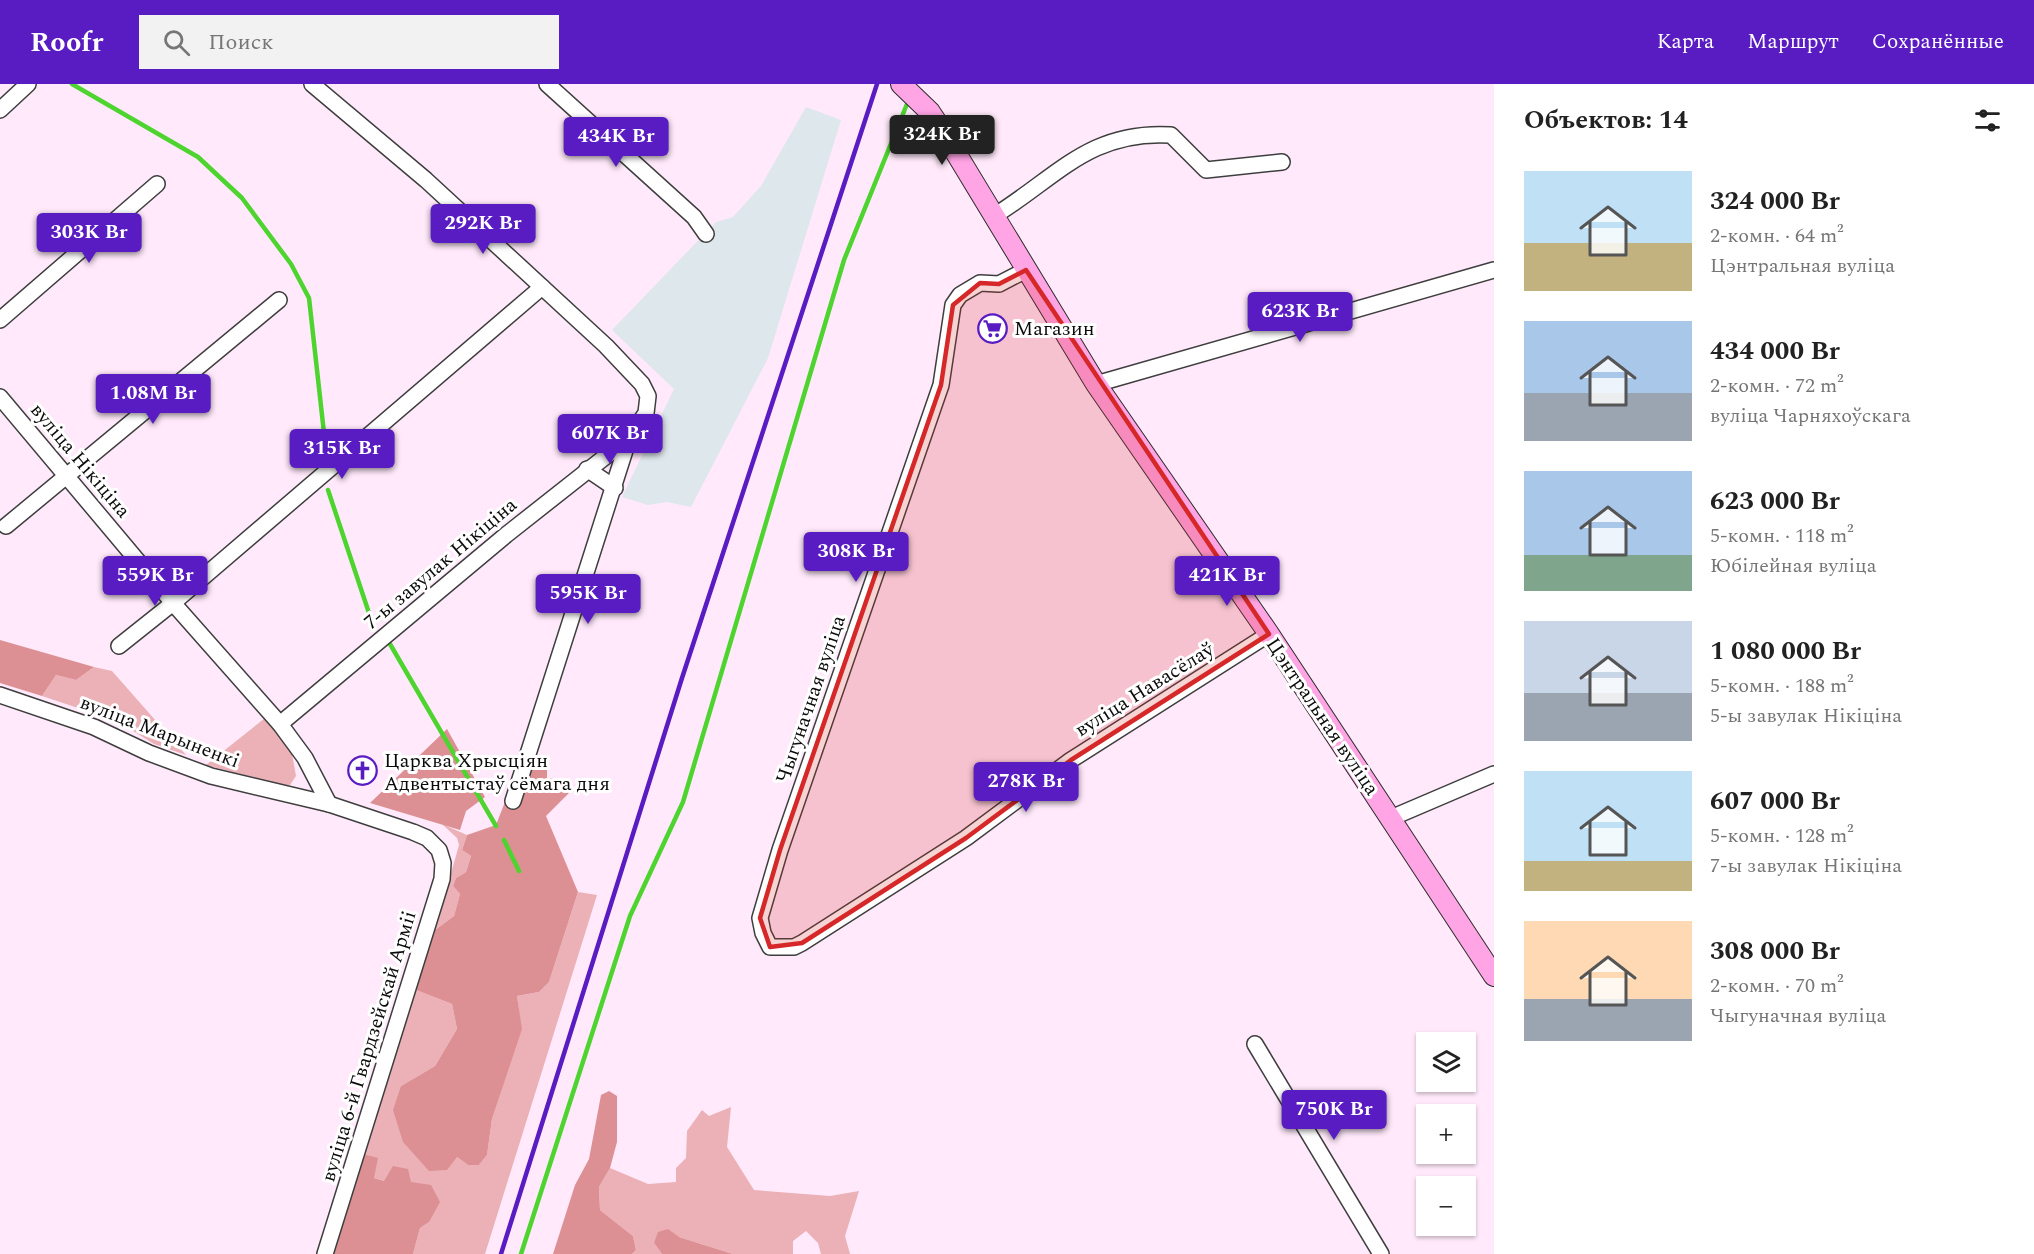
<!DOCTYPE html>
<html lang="ru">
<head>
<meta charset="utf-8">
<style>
	:root { --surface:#fff; --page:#f2f2f2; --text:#222; --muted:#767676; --accent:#591cc2 }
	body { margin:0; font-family:Spectral,serif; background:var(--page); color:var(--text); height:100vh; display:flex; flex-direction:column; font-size:22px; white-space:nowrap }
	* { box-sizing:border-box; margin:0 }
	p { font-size:20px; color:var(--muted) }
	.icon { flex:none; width:33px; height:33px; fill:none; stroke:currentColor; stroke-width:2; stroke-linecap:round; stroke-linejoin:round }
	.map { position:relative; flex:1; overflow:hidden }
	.panel { display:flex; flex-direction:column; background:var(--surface); width:540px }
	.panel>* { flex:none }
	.fabs { position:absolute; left:1416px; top:948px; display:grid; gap:12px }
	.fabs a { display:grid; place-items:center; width:60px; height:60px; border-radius:0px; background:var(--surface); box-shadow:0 2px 4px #0004; font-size:30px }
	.price { position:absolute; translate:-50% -51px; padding:0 14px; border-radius:6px; background:var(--accent); color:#fff; font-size:20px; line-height:39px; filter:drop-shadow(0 2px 3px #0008) }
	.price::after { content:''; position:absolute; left:50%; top:36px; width:18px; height:14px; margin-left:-9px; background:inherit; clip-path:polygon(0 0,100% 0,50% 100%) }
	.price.current { background:#222; color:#fff }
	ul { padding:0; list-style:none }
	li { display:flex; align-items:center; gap:18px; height:150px; padding:0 30px }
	li span { display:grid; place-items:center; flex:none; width:168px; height:120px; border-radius:0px; color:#555 }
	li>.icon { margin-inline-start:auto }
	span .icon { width:72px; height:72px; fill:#fffc; stroke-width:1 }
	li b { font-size:26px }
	h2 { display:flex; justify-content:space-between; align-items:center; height:72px; padding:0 30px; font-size:26px }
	header { display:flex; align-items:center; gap:36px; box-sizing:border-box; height:84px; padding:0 30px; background:var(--accent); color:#fff }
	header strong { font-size:28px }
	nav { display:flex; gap:33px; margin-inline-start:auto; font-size:21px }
	.search { width:420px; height:54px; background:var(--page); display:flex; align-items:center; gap:15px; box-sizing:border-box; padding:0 21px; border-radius:0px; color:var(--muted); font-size:22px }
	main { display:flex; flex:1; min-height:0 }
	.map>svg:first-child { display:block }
	.industrial { fill:#dee7eb }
	.green { fill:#ebb1b7 }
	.forest { fill:#dd9093 }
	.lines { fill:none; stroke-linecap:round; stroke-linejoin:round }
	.stream { stroke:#4dd42e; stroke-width:4.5 }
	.street-casing { stroke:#3e3e3e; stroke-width:18 }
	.secondary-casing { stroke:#2d2d2d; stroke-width:22 }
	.street { stroke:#fff; stroke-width:15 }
	.secondary { stroke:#ffa4e4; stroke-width:20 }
	.rail { stroke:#591cc2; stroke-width:4.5 }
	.marked { fill:#d62828; fill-opacity:0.2; stroke:#d62828; stroke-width:4.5; stroke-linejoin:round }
	.labels { text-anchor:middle; stroke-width:6; stroke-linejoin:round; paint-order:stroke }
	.poi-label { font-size:20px; fill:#0b0b0b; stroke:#fff; text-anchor:start }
	.street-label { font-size:20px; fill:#0b0b0b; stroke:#fff }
</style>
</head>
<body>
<header>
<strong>Roofr</strong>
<div class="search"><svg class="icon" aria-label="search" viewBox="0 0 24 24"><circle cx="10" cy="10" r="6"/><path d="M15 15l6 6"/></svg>Поиск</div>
<nav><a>Карта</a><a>Маршрут</a><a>Сохранённые</a></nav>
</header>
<main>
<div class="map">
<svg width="1494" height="1170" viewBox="0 0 1494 1170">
	<rect width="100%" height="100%" fill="#ffe9fa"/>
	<path class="industrial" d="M 806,23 L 841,36 L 768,274 L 691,423 L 667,418 L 648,421 L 622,413 L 674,305 L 612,246 L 716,138 L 733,133 L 761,102 Z"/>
	<g class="green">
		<path d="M 94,583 L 112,587 L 186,671 L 154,660 L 117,637 L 42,612 L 56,591 L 76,596 Z"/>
		<path d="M 265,634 L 292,670 L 296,692 L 290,701 L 285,702 L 206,681 Z"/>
		<path d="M 442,740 L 467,751 L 462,766 L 471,772 L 466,788 L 456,794 L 453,802 L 460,810 L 454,832 L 435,846 L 459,761 L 457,754 Z"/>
		<path d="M 578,808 L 597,811 L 485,1170 L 413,1170 L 420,1144 L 429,1138 L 384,1097 L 374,1094 L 363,1070 L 416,906 L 452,920 L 457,945 L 435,982 L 401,1002 L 457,1073 L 468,1081 L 479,1081 L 487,1071 L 492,1035 L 521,945 L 517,912 L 539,908 L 549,898 Z"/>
		<path d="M 731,1023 L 727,1063 L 754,1106 L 830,1112 L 859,1107 L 845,1152 L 850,1170 L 821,1170 L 818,1159 L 806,1147 L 793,1157 L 793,1170 L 733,1170 L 679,1153 L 654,1159 L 662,1170 L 632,1170 L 636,1166 L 633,1152 L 600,1126 L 599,1103 L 610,1084 L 648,1100 L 676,1098 L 676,1084 L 686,1074 L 687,1047 L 702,1026 L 709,1032 Z"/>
	</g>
	<g class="forest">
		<path d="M 0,556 L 94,583 L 76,596 L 56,591 L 42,612 L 0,599 Z"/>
		<path d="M 447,645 L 485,713 L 466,727 L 460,746 L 370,719 Z"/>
		<path d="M 534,676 L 547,680 L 547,694 L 557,695 L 569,709 L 546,732 L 578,808 L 549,898 L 539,908 L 517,912 L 522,945 L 492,1035 L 487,1071 L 479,1081 L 468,1081 L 457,1073 L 447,1086 L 429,1087 L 403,1058 L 393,1026 L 401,1002 L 435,982 L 457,945 L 452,920 L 416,906 L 435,846 L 454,832 L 460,810 L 453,802 L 456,794 L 466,788 L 471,772 L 462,766 L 467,751 L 496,741 L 515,692 Z"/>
		<path d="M 609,1007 L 617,1012 L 617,1058 L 610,1084 L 599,1103 L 600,1126 L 633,1152 L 636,1166 L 632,1170 L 553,1170 L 575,1101 L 589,1075 L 601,1011 Z"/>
		<path d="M 363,1070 L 378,1074 L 374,1094 L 384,1097 L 393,1082 L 408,1085 L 411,1098 L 431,1101 L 440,1118 L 429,1138 L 420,1144 L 413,1170 L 330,1170 Z"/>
		<path d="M 668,1145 L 679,1153 L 733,1170 L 662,1170 L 654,1159 L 658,1148 Z"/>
	</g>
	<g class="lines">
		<g class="stream">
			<path d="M 72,0 L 198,73 L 242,114 L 291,180 L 309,214 L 326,367"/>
			<path d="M 328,406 L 373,541"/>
			<path d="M 390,560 L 496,742"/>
			<path d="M 504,756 L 519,787"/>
			<path d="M 521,1170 L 630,832 L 683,718 L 844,176 L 907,20"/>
		</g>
		<defs>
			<g id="street">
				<path d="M 547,0 L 694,133 L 706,150"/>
				<path d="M 0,26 L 28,0"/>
				<path d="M 994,132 C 1057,93 1090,46 1171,51 L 1206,86 L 1282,78"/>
				<path d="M 1026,186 L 999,200 L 980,199 L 960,211 L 953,221 L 941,301 L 780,766 L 760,834 L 763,849 L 770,863 L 794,863 L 802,859 L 966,754 L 1071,676 L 1269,550"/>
				<path d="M 0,236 L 157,100"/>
				<path d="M 1096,300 L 1494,186"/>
				<path d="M 0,313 L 173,519 L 280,640 L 305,674 L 329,720"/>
				<path d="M 587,385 L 615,404"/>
				<path d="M 6,442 L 279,216"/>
				<path d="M 119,562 L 173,519 L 542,203"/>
				<path d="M 0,611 L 94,643 L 149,669 L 211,692 L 329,720 L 413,748 L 427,754 L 439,766 L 443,779 L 442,795 L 325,1170"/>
				<path d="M 280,640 L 506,451 L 629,354 L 646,329 L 648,312 L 642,300 L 606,262 L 426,96 L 312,0"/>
				<path d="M 513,717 L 629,354"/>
				<path d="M 1391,734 L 1494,690"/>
				<path d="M 1255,960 L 1381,1170"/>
			</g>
			<path id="secondary" d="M 901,0 L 930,28 L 942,46 L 1096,300 L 1269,550 L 1494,892"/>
		</defs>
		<use href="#street" class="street-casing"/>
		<use href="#secondary" class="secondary-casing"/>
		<use href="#street" class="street"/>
		<use href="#secondary" class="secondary"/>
		<path class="rail" d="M 501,1170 L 682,594 L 877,0"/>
	</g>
	<path class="marked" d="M 1026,186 L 1269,550 L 1071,676 L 966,754 L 802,859 L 770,863 L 760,834 L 780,766 L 941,301 L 953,221 L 980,199 L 999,200 Z"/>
	<defs>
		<symbol id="supermarket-ring" viewBox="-11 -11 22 22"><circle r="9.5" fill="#fff" stroke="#591cc2" stroke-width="1.5"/><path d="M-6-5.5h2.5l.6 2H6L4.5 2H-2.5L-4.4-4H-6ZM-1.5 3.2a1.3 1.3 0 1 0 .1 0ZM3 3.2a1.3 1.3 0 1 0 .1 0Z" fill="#591cc2"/></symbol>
		<symbol id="church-ring" viewBox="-11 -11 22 22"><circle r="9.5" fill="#fff" stroke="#591cc2" stroke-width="1.5"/><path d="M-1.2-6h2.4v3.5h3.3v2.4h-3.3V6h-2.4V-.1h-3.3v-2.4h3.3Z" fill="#591cc2"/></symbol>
	</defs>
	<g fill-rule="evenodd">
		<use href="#supermarket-ring" x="976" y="228" width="33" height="33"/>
		<use href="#church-ring" x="346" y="670" width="33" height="33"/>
	</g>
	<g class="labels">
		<g class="poi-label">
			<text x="1014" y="251">Магазин</text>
			<text x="384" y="683">Царква Хрысціян<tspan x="384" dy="23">Адвентыстаў сёмага дня</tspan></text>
		</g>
		<g class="street-label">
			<text transform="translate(81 376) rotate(50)" y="7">вуліца Нікіціна</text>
			<text transform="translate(440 479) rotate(-40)" y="7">7-ы завулак Нікіціна</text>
			<text transform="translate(1144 605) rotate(-32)" y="7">вуліца Навасёлаў</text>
			<text transform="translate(810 615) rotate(-71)" y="7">Чыгуначная вуліца</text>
			<text transform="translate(1323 632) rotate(56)" y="7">Цэнтральная вуліца</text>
			<text transform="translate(160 647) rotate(21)" y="7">вуліца Марыненкі</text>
			<text transform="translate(368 962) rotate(-73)" y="7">вуліца 6-й Гвардзейскай Арміі</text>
		</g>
	</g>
</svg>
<div class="fabs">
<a><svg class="icon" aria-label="layers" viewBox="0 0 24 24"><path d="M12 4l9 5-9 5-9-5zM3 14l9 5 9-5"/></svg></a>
<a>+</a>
<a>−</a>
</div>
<b class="price current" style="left:942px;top:82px">324K Br</b>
<b class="price" style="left:616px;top:84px">434K Br</b>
<b class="price" style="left:483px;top:171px">292K Br</b>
<b class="price" style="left:89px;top:180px">303K Br</b>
<b class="price" style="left:1300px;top:259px">623K Br</b>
<b class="price" style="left:153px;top:341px">1.08M Br</b>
<b class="price" style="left:610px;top:381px">607K Br</b>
<b class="price" style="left:342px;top:396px">315K Br</b>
<b class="price" style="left:856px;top:499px">308K Br</b>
<b class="price" style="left:155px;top:523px">559K Br</b>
<b class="price" style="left:1227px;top:523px">421K Br</b>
<b class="price" style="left:588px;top:541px">595K Br</b>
<b class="price" style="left:1026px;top:729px">278K Br</b>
<b class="price" style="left:1334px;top:1057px">750K Br</b>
</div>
<section class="panel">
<h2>Объектов: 14<svg class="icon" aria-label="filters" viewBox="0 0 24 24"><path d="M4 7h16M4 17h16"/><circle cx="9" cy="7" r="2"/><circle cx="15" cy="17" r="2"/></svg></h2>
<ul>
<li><span style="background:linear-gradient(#bfe0f5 60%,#c2b280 0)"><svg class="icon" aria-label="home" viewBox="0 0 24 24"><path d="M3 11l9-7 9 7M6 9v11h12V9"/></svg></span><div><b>324 000 Br</b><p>2-комн. · 64 m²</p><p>Цэнтральная вуліца</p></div></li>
<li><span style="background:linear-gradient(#a9c7e8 60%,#9aa5b1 0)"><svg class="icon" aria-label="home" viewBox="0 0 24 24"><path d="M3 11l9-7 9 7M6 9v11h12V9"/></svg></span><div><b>434 000 Br</b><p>2-комн. · 72 m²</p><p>вуліца Чарняхоўскага</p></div></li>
<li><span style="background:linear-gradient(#a9c7e8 70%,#7fa58c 0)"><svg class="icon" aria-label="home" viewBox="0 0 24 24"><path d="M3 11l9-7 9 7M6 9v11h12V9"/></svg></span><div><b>623 000 Br</b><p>5-комн. · 118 m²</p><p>Юбілейная вуліца</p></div></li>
<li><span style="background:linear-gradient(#c9d6e8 60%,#9aa5b1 0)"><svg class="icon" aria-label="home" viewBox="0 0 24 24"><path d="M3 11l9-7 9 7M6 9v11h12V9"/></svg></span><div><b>1 080 000 Br</b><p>5-комн. · 188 m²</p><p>5-ы завулак Нікіціна</p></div></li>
<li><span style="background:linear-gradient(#bfe0f5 75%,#c2b280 0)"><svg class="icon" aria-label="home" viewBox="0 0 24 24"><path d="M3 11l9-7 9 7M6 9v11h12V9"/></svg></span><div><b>607 000 Br</b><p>5-комн. · 128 m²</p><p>7-ы завулак Нікіціна</p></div></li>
<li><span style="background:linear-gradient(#ffd9b3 65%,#9aa5b1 0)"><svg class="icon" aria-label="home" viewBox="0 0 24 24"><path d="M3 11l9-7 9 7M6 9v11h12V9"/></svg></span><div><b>308 000 Br</b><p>2-комн. · 70 m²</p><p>Чыгуначная вуліца</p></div></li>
</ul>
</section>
</main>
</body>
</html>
